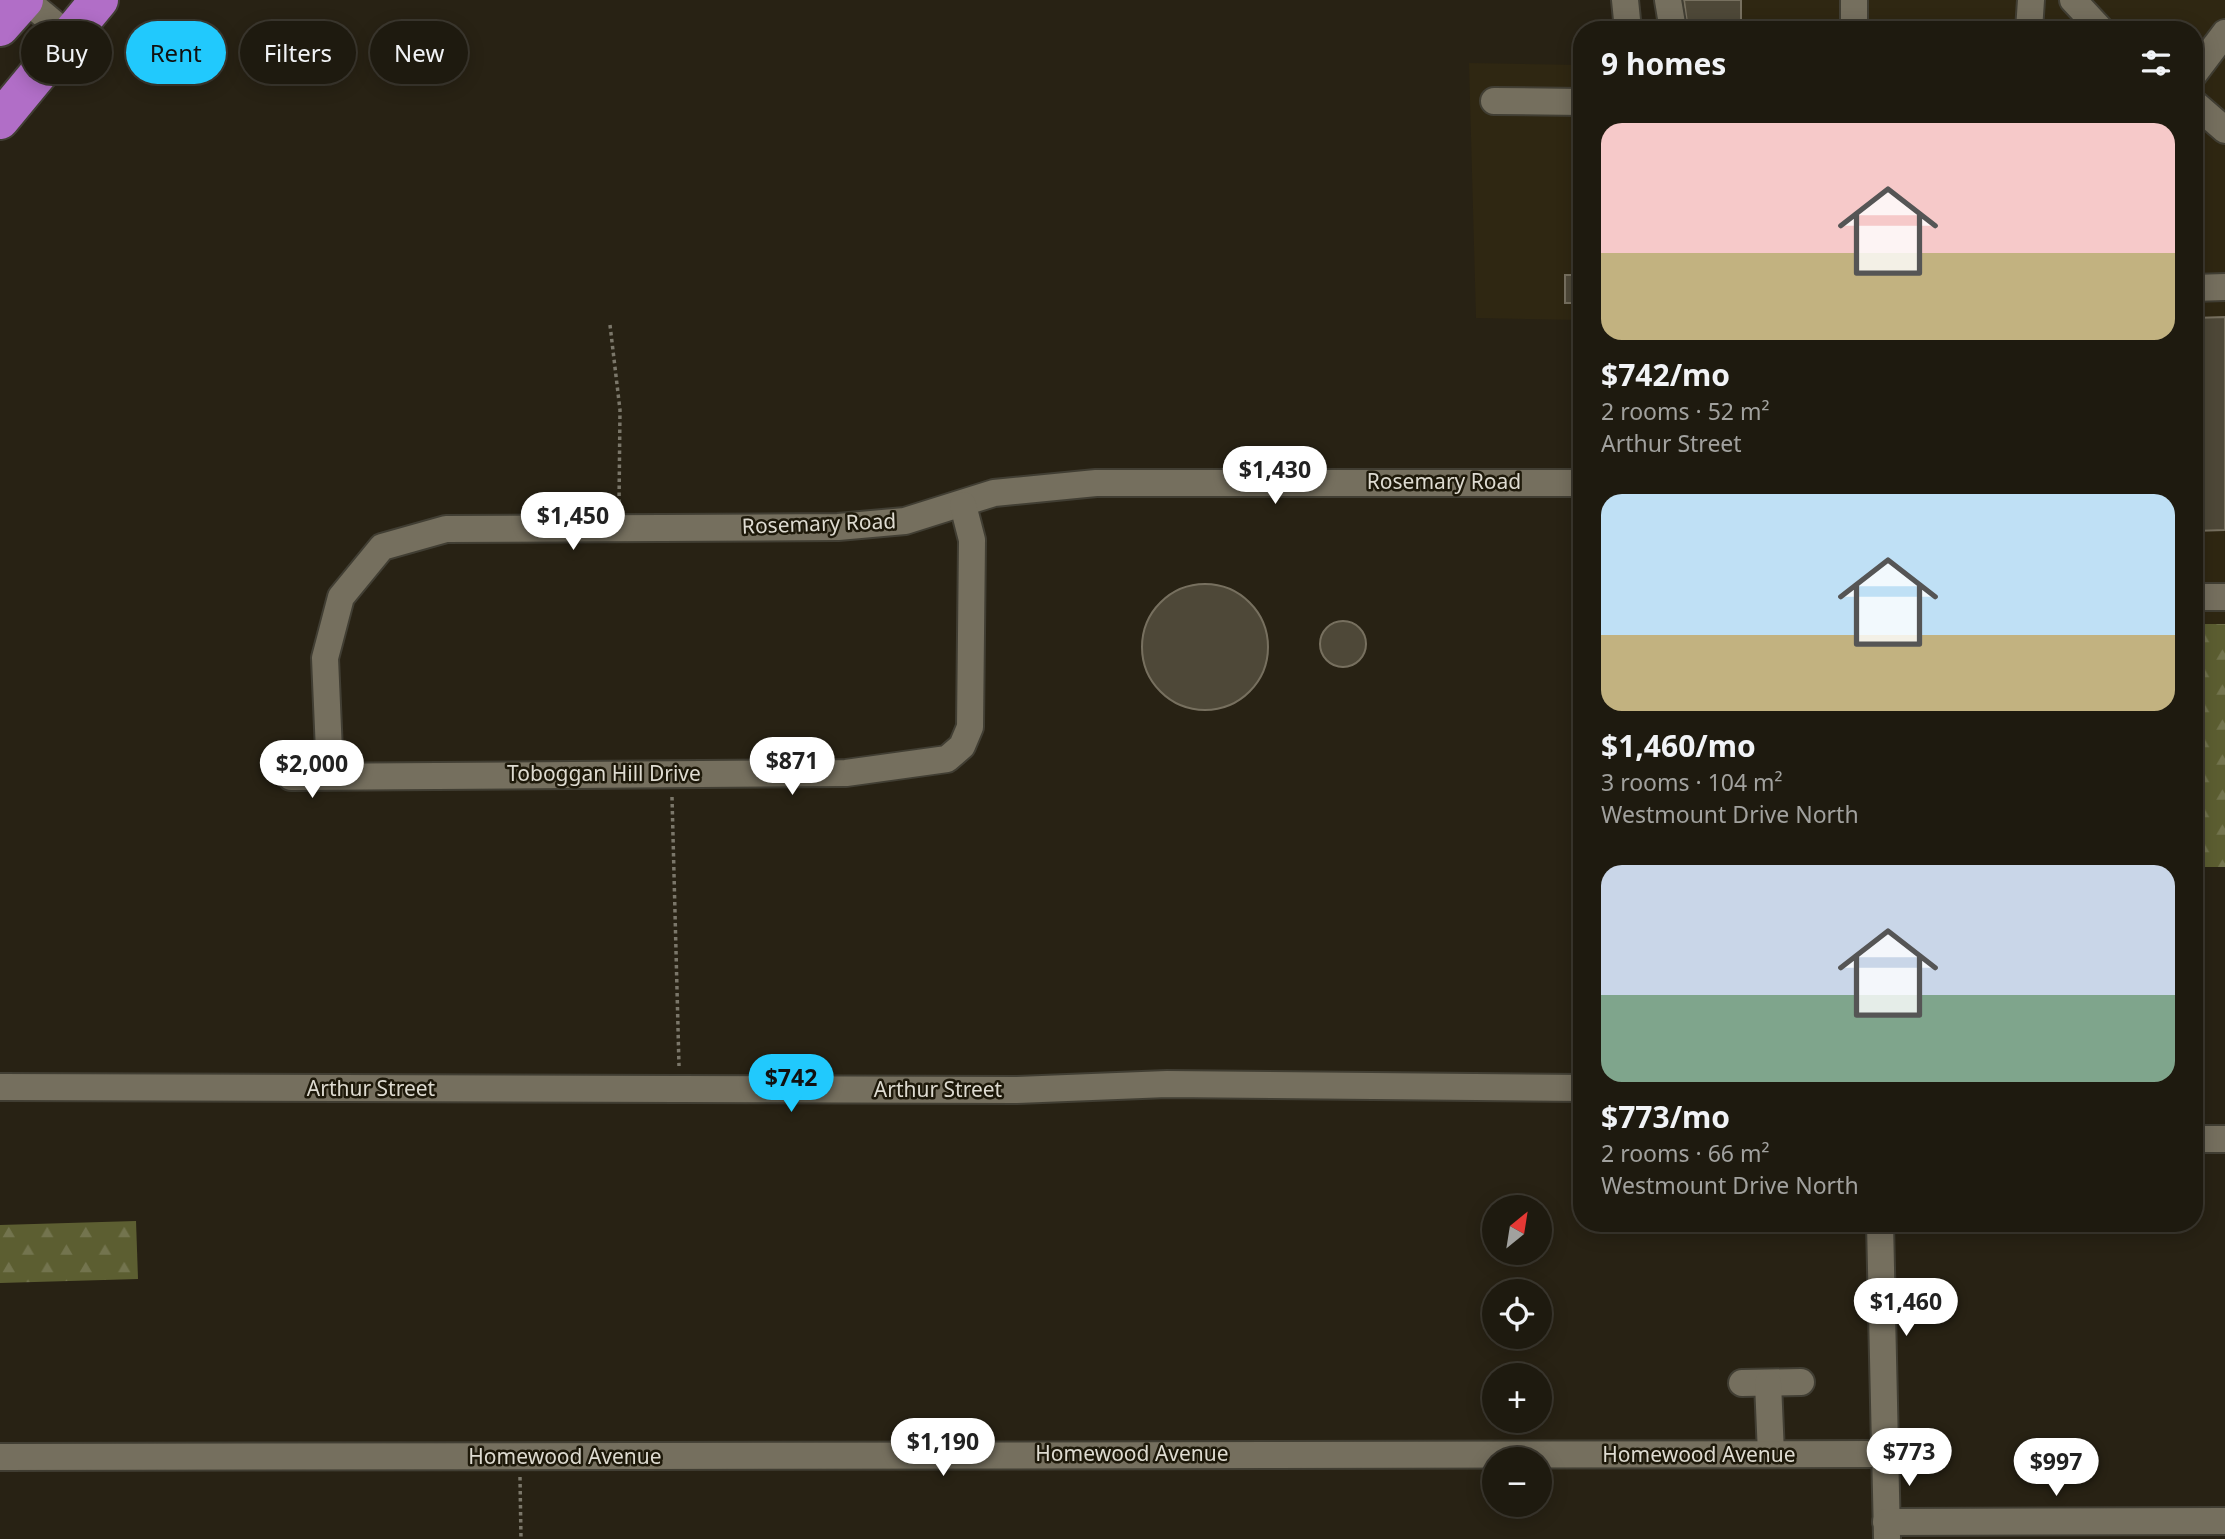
<!DOCTYPE html>
<html lang="en">
<head>
<meta charset="utf-8">
<style>
	:root { --surface:#1e1a0f; --page:#2b271d; --text:#f1f3f6; --muted:#a1a19e; --line:#3c382f; --accent:#21c9fd }
	body { margin:0; font-family:"Noto Sans",sans-serif; background:var(--page); color:var(--text); height:100vh; display:flex; flex-direction:column; font-size:26px; white-space:nowrap }
	* { box-sizing:border-box; margin:0 }
	p { font-size:23px; color:var(--muted) }
	.icon { flex:none; width:38px; height:38px; fill:none; stroke:currentColor; stroke-width:2; stroke-linecap:round; stroke-linejoin:round }
	.map { position:relative; flex:1; overflow:hidden }
	.panel { position:absolute; left:1573px; top:21px; width:630px; height:1211px; display:flex; flex-direction:column; background:var(--surface); border-radius:28px; box-shadow:0 4px 18px #0003,0 0 0 2px var(--line) }
	.panel>* { flex:none }
	.top-card { position:absolute; left:21px; top:21px; width:665px; height:63px; display:flex; gap:14px }
	.needle { width:46px; rotate:30deg }
	.tools { position:absolute; left:1482px; top:1195px; display:grid; gap:14px }
	.tools a { display:grid; place-items:center; width:70px; height:70px; border-radius:50%; background:var(--surface); box-shadow:0 4px 18px #0003,0 0 0 2px var(--line); font-size:35px }
	.price { position:absolute; translate:-50% -60px; padding:0 16px; border-radius:24px; background:#fff; color:#222; font-size:23px; line-height:46px; filter:drop-shadow(0 2px 4px #0008) }
	.price::after { content:''; position:absolute; left:50%; top:42px; width:21px; height:16px; margin-left:-10px; background:inherit; clip-path:polygon(0 0,100% 0,50% 100%) }
	.price.active { background:var(--accent); color:#111 }
	ul { padding:0; list-style:none }
	li { display:grid; align-content:center; gap:14px; height:371px; padding:0 28px }
	li span { display:grid; place-items:center; height:217px; border-radius:21px; color:#555 }
	li>.icon { margin-inline-start:auto }
	span .icon { width:126px; height:126px; fill:#fffc; stroke-width:1 }
	li b { font-size:30px }
	h2 { display:flex; justify-content:space-between; align-items:center; height:84px; padding:0 28px; font-size:30px }
	.chip { padding:0 24px; border-radius:32px; background:var(--surface); box-shadow:0 4px 18px #0003,0 0 0 2px var(--line); font-size:24px; line-height:63px }
	.chip.active { background:var(--accent); color:#111 }
	.map>svg:first-child { display:block }
	.built { fill:#2f2712 }
	.forest { fill:url(#forest-firs) }
	.building { fill:#4e4838; stroke:#77705f; stroke-width:2 }
	.lines { fill:none; stroke-linecap:round; stroke-linejoin:round }
	.minor-casing { stroke:#413e33; stroke-width:30 }
	.highway-casing { stroke:#413e33; stroke-width:42 }
	.path { stroke:#7b776a; stroke-width:3.5; stroke-dasharray:3.5 3.5; stroke-linecap:butt }
	.minor { stroke:#756f5e; stroke-width:26 }
	.highway { stroke:#b16ec7; stroke-width:38 }
	.labels { text-anchor:middle; stroke-width:5; stroke-linejoin:round; paint-order:stroke }
	.street-label { font-size:21px; fill:#dedbd1; stroke:#1e190a }
</style>
</head>
<body>
<div class="map">
<svg width="2225" height="1539" viewBox="0 0 2225 1539">
	<defs>
		<pattern id="forest-firs" width="22" height="20" patternUnits="userSpaceOnUse" patternTransform="scale(1.75)"><rect width="22" height="20" fill="#5c5e31"/><path d="M5 1l3.5 6h-7zM16 11l3.5 6h-7z" fill="#73744e"/></pattern>
	</defs>
	<rect width="100%" height="100%" fill="#282214"/>
	<g class="built">
		<path d="M 1655,0 L 2225,0 L 2225,624 L 2195,624 L 2194,30 L 1655,30 Z"/>
		<path d="M 1469,63 L 1582,65 L 1582,320 L 1476,318 Z"/>
	</g>
	<g class="forest">
		<rect x="2195" y="624" width="30" height="243"/>
		<path d="M 136,1221 L 138,1279 L 0,1283 L 0,1225 Z"/>
	</g>
	<g class="building">
		<path d="M 1684,0 L 1741,0 L 1741,30 L 1688,30 Z"/>
		<rect x="1565" y="275" width="17" height="28"/>
		<path d="M 2225,317 L 2225,530 L 2194,531 L 2194,318 Z"/>
		<circle cx="1205" cy="647" r="63"/>
		<circle cx="1343" cy="644" r="23"/>
	</g>
	<g class="lines">
		<defs>
			<g id="minor">
				<path d="M 26,0 L 69,36"/>
				<path d="M 1625,0 L 1628,30"/>
				<path d="M 1668,0 L 1673,30"/>
				<path d="M 1854,0 L 1854,30"/>
				<path d="M 2073,0 L 2101,30"/>
				<path d="M 2029,30 L 2031,0"/>
				<path d="M 2194,74 L 2225,33"/>
				<path d="M 1494,101 L 1582,102"/>
				<path d="M 2194,103 L 2225,130"/>
				<path d="M 2194,288 L 2225,287"/>
				<path d="M 2194,597 L 2225,597"/>
				<path d="M 330,775 L 325,658 L 341,597 L 382,547 L 446,529 L 838,527 L 905,521 L 994,493 L 1096,483 L 1582,483"/>
				<path d="M 291,777 L 846,773 L 947,759 L 962,746 L 970,727 L 972,540 L 963,505"/>
				<path d="M 0,1087 L 1017,1090 L 1167,1084 L 1582,1088"/>
				<path d="M 2194,1139 L 2225,1139"/>
				<path d="M 1880,1223 L 1887,1537"/>
				<path d="M 1742,1383 L 1801,1382"/>
				<path d="M 1768,1383 L 1771,1454"/>
				<path d="M 0,1457 L 1885,1454"/>
				<path d="M 1886,1522 L 2225,1521"/>
			</g>
			<g id="highway">
				<path d="M 0,27 L 24,0"/>
				<path d="M 0,120 L 99,0"/>
			</g>
		</defs>
		<use href="#minor" class="minor-casing"/>
		<use href="#highway" class="highway-casing"/>
		<g class="path">
			<path d="M 610,325 L 620,410 L 619,505"/>
			<path d="M 672,797 L 679,1066"/>
			<path d="M 520,1477 L 521,1539"/>
		</g>
		<use href="#minor" class="minor"/>
		<use href="#highway" class="highway"/>
	</g>
	<g class="labels">
		<g class="street-label">
			<text x="1444" y="489">Rosemary Road</text>
			<text transform="translate(819 524) rotate(-2)" y="7">Rosemary Road</text>
			<text x="604" y="781">Toboggan Hill Drive</text>
			<text x="371" y="1096">Arthur Street</text>
			<text x="938" y="1097">Arthur Street</text>
			<text x="1132" y="1461">Homewood Avenue</text>
			<text x="1699" y="1462">Homewood Avenue</text>
			<text x="565" y="1464">Homewood Avenue</text>
		</g>
	</g>
</svg>
<div class="tools">
<a><svg class="needle" viewBox="-14 -14 28 28"><path d="M0-13l5 13h-10z" fill="#e53935"/><path d="M0 13l5-13h-10z" fill="#a1a19e"/></svg></a>
<a><svg class="icon" aria-label="locate" viewBox="0 0 24 24"><circle cx="12" cy="12" r="6"/><path d="M12 2v4M12 18v4M2 12h4M18 12h4"/></svg></a>
<a>+</a>
<a>−</a>
</div>
<b class="price" style="left:1275px;top:506px">$1,430</b>
<b class="price" style="left:573px;top:552px">$1,450</b>
<b class="price" style="left:792px;top:797px">$871</b>
<b class="price" style="left:312px;top:800px">$2,000</b>
<b class="price active" style="left:791px;top:1114px">$742</b>
<b class="price" style="left:1906px;top:1338px">$1,460</b>
<b class="price" style="left:943px;top:1478px">$1,190</b>
<b class="price" style="left:1909px;top:1488px">$773</b>
<b class="price" style="left:2056px;top:1498px">$997</b>
<div class="top-card">
<a class="chip">Buy</a>
<a class="chip active">Rent</a>
<a class="chip">Filters</a>
<a class="chip">New</a>
</div>
<section class="panel">
<h2>9 homes<svg class="icon" aria-label="filters" viewBox="0 0 24 24"><path d="M4 7h16M4 17h16"/><circle cx="9" cy="7" r="2"/><circle cx="15" cy="17" r="2"/></svg></h2>
<ul>
<li><span style="background:linear-gradient(#f6c9c9 60%,#c2b280 0)"><svg class="icon" aria-label="home" viewBox="0 0 24 24"><path d="M3 11l9-7 9 7M6 9v11h12V9"/></svg></span><div><b>$742/mo</b><p>2 rooms · 52 m²</p><p>Arthur Street</p></div></li>
<li><span style="background:linear-gradient(#bfe0f5 65%,#c2b280 0)"><svg class="icon" aria-label="home" viewBox="0 0 24 24"><path d="M3 11l9-7 9 7M6 9v11h12V9"/></svg></span><div><b>$1,460/mo</b><p>3 rooms · 104 m²</p><p>Westmount Drive North</p></div></li>
<li><span style="background:linear-gradient(#c9d6e8 60%,#7fa58c 0)"><svg class="icon" aria-label="home" viewBox="0 0 24 24"><path d="M3 11l9-7 9 7M6 9v11h12V9"/></svg></span><div><b>$773/mo</b><p>2 rooms · 66 m²</p><p>Westmount Drive North</p></div></li>
</ul>
</section>
</div>
</body>
</html>
